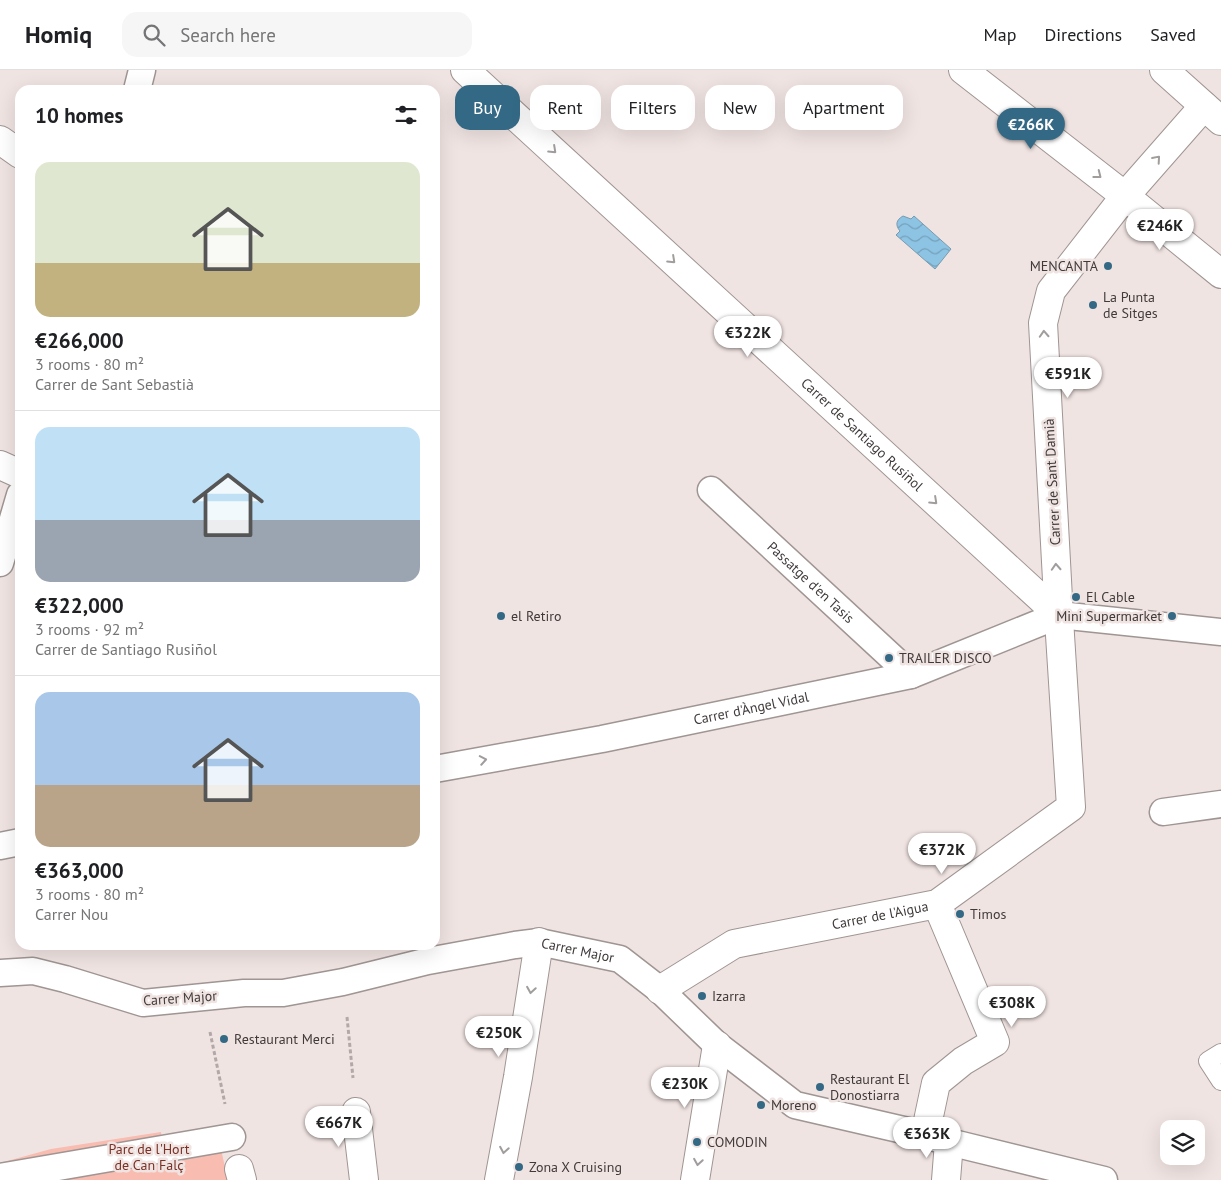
<!DOCTYPE html>
<html lang="en">
<head>
<meta charset="utf-8">
<style>
	:root { --surface:#fff; --page:#f6f6f6; --text:#202124; --muted:#757577; --line:#e0e0e0; --accent:#346985 }
	body { margin:0; font-family:"PT Sans",sans-serif; background:var(--page); color:var(--text); height:100vh; display:flex; flex-direction:column; font-size:19px; white-space:nowrap }
	* { box-sizing:border-box; margin:0 }
	p { font-size:16px; color:var(--muted) }
	.icon { flex:none; width:28px; height:28px; fill:none; stroke:currentColor; stroke-width:2; stroke-linecap:round; stroke-linejoin:round }
	.map { position:relative; flex:1; overflow:hidden }
	.drawer { position:absolute; left:15px; top:15px; width:425px; height:865px; display:flex; flex-direction:column; background:var(--surface); border-radius:15px; box-shadow:0 5px 20px #0002 }
	.drawer>* { flex:none }
	.banner { position:absolute; left:455px; top:15px; width:475px; height:45px; display:flex; gap:10px }
	.tools { position:absolute; left:1160px; top:1050px; display:grid; gap:10px }
	.tools a { display:grid; place-items:center; width:45px; height:45px; border-radius:10px; background:var(--surface); box-shadow:0 5px 20px #0002; font-size:25px }
	.price { position:absolute; translate:-50% -42px; padding:0 11px; border-radius:18px; background:#fff; color:#222; font-size:16px; line-height:32px; filter:drop-shadow(0 1px 2px #0008) }
	.price::after { content:''; position:absolute; left:50%; top:30px; width:15px; height:11px; margin-left:-8px; background:inherit; clip-path:polygon(0 0,100% 0,50% 100%) }
	.price.current { background:var(--accent); color:#fff }
	ul { padding:0; list-style:none }
	li { display:grid; align-content:center; gap:10px; height:265px; padding:0 20px }
	li+li { border-top:1px solid var(--line) }
	li span { display:grid; place-items:center; height:155px; border-radius:15px; color:#555 }
	li>.icon { margin-inline-start:auto }
	span .icon { width:90px; height:90px; fill:#fffc; stroke-width:1 }
	li b { font-size:21px }
	h2 { display:flex; justify-content:space-between; align-items:center; height:60px; padding:0 20px; font-size:21px }
	.chip { padding:0 18px; border-radius:15px; background:var(--surface); box-shadow:0 5px 20px #0002; font-size:18px; line-height:45px }
	.chip.current { background:var(--accent); color:#fff }
	header { display:flex; align-items:center; gap:30px; box-sizing:border-box; height:70px; padding:0 25px; background:var(--surface); border-bottom:1px solid var(--line) }
	header strong { font-size:24px }
	nav { display:flex; gap:28px; margin-inline-start:auto; font-size:18px }
	.search { width:350px; height:45px; background:var(--page); display:flex; align-items:center; gap:12px; box-sizing:border-box; padding:0 18px; border-radius:15px; color:var(--muted); font-size:19px }
	.map>svg:first-child { display:block }
	.green { fill:#f8bcb1 }
	.water { fill:url(#water-waves); stroke:#769bb1 }
	.lines { fill:none; stroke-linecap:round; stroke-linejoin:round }
	.service-casing { stroke:#9f9593; stroke-width:20 }
	.pedestrian-casing { stroke:#9f9593; stroke-width:29 }
	.minor-casing { stroke:#9f9593; stroke-width:30 }
	.path { stroke:#b2a8a7; stroke-width:3; stroke-dasharray:4 2.5; stroke-linecap:butt }
	.service { stroke:#fff; stroke-width:18 }
	.pedestrian { stroke:#fff; stroke-width:26 }
	.minor { stroke:#fff; stroke-width:28 }
	.oneway { stroke:#a09d9c }
	.poi-dot { fill:#346985; stroke:#f0e4e2; stroke-width:2 }
	.labels { text-anchor:middle; stroke-width:5; stroke-linejoin:round; paint-order:stroke }
	.poi-label { font-size:14px; fill:#403b3a; stroke:#f0e4e2; text-anchor:start }
	.street-label { font-size:14px; fill:#403b3a; stroke:#f0e4e2 }
	.park-label { font-size:14px; fill:#793227; stroke:#f0e4e2 }
</style>
</head>
<body>
<header>
<strong>Homiq</strong>
<div class="search"><svg class="icon" aria-label="search" viewBox="0 0 24 24"><circle cx="10" cy="10" r="6"/><path d="M15 15l6 6"/></svg>Search here</div>
<nav><a>Map</a><a>Directions</a><a>Saved</a></nav>
</header>
<div class="map">
<svg width="1221" height="1110" viewBox="0 0 1221 1110">
	<defs>
		<pattern id="water-waves" width="16" height="10" patternUnits="userSpaceOnUse" patternTransform="scale(1.25)"><rect width="16" height="10" fill="#8dc4e4"/><path d="M0 5q4-4 8 0t8 0" fill="none" stroke="#75a0ba"/></pattern>
	</defs>
	<rect width="100%" height="100%" fill="#f0e4e2"/>
	<path class="green" d="M 161,1062 L 162,1068 L 217,1062 L 228,1110 L 0,1110 L 0,1093 L 51,1079 Z"/>
	<path class="water" d="M 903,146 L 911,149 L 914,146 L 951,179 L 935,199 L 896,165 L 900,161 C 895,155 896,150 903,146 Z"/>
	<g class="lines">
		<defs>
			<path id="service" d="M 1221,983 L 1208,991 L 1221,1011"/>
			<g id="pedestrian">
				<path d="M 137,20 L 142,0"/>
				<path id="s1" d="M 711,420 L 911,605"/>
				<path d="M 0,493 L 20,425"/>
				<path id="s2" d="M 435,699 L 602,669 L 911,605 L 1059,545 L 1221,562"/>
				<path d="M 1163,742 L 1221,734"/>
				<path d="M 0,776 L 20,772"/>
				<path id="s3" d="M 0,903 L 33,901 L 65,909 L 143,933 L 244,923 L 283,923 L 343,912 L 428,891 L 515,875 L 539,872 L 620,889 L 660,920 L 717,975 L 795,1035 L 925,1065 L 949,1072 L 1104,1110"/>
				<path d="M 0,1107 L 232,1067"/>
			</g>
			<g id="minor">
				<path id="s4" d="M 465,0 L 1059,545"/>
				<path d="M 963,0 L 1125,126 L 1221,204"/>
				<path d="M 1164,0 L 1221,51"/>
				<path d="M 0,70 L 20,84"/>
				<path d="M 0,395 L 20,404"/>
				<path id="s5" d="M 660,920 L 734,874 L 937,834 L 1071,737 L 1060,565 L 1043,253 L 1051,221 L 1125,126 L 1204,36"/>
				<path d="M 356,1042 L 364,1110"/>
				<path d="M 925,1065 L 936,1013 L 963,991 L 995,972 L 937,834"/>
				<path d="M 239,1099 L 242,1110"/>
				<path d="M 499,1110 L 518,1007 L 539,872"/>
				<path d="M 695,1110 L 717,975"/>
				<path d="M 946,1110 L 949,1072"/>
			</g>
		</defs>
		<use href="#service" class="service-casing"/>
		<use href="#pedestrian" class="pedestrian-casing"/>
		<use href="#minor" class="minor-casing"/>
		<g class="path">
			<path d="M 347,947 L 353,1008"/>
			<path d="M 210,962 L 225,1034"/>
		</g>
		<use href="#service" class="service"/>
		<use href="#pedestrian" class="pedestrian"/>
		<use href="#minor" class="minor"/>
	</g>
	<defs><path id="oneway-chevron" d="M-2-3.5L2.5 0L-2 3.5" fill="none" stroke-width="1.6" stroke-linecap="round" stroke-linejoin="round" transform="scale(1.25)"/></defs>
	<g class="oneway">
		<use href="#oneway-chevron" transform="translate(553 80) rotate(43)"/>
		<use href="#oneway-chevron" transform="translate(1157 89) rotate(-49)"/>
		<use href="#oneway-chevron" transform="translate(1098 105) rotate(38)"/>
		<use href="#oneway-chevron" transform="translate(672 190) rotate(43)"/>
		<use href="#oneway-chevron" transform="translate(1044 264) rotate(-93)"/>
		<use href="#oneway-chevron" transform="translate(934 431) rotate(43)"/>
		<use href="#oneway-chevron" transform="translate(1056 497) rotate(-93)"/>
		<use href="#oneway-chevron" transform="translate(483 690) rotate(-10)"/>
		<use href="#oneway-chevron" transform="translate(531 920) rotate(99)"/>
		<use href="#oneway-chevron" transform="translate(504 1080) rotate(100)"/>
		<use href="#oneway-chevron" transform="translate(698 1092) rotate(99)"/>
	</g>
	<g class="poi-dot">
		<circle cx="1108" cy="196" r="5"/>
		<circle cx="1093" cy="235" r="5"/>
		<circle cx="1076" cy="527" r="5"/>
		<circle cx="501" cy="546" r="5"/>
		<circle cx="1172" cy="546" r="5"/>
		<circle cx="889" cy="588" r="5"/>
		<circle cx="960" cy="844" r="5"/>
		<circle cx="702" cy="926" r="5"/>
		<circle cx="224" cy="969" r="5"/>
		<circle cx="820" cy="1017" r="5"/>
		<circle cx="761" cy="1035" r="5"/>
		<circle cx="697" cy="1072" r="5"/>
		<circle cx="519" cy="1097" r="5"/>
	</g>
	<g class="labels">
		<g class="poi-label">
			<text x="1098" y="201" text-anchor="end">MENCANTA</text>
			<text x="1103" y="232">La Punta<tspan x="1103" dy="16">de Sitges</tspan></text>
			<text x="1086" y="532">El Cable</text>
			<text x="511" y="551">el Retiro</text>
			<text x="1162" y="551" text-anchor="end">Mini Supermarket</text>
			<text x="899" y="593">TRAILER DISCO</text>
			<text x="970" y="849">Timos</text>
			<text x="712" y="931">Izarra</text>
			<text x="234" y="974">Restaurant Merci</text>
			<text x="830" y="1014">Restaurant El<tspan x="830" dy="16">Donostiarra</tspan></text>
			<text x="771" y="1040">Moreno</text>
			<text x="707" y="1077">COMODIN</text>
			<text x="529" y="1102">Zona X Cruising</text>
		</g>
		<g class="street-label">
			<text dy="5" stroke="none"><textPath href="#s4" startOffset="539">Carrer de Santiago Rusiñol</textPath></text>
			<text transform="translate(1052 412) rotate(-93)" y="5">Carrer de Sant Damià</text>
			<text dy="5" stroke="none"><textPath href="#s1" startOffset="136">Passatge d'en Tasis</textPath></text>
			<text dy="5" stroke="none"><textPath href="#s2" startOffset="322">Carrer d'Àngel Vidal</textPath></text>
			<text dy="5" stroke="none"><textPath href="#s5" startOffset="236">Carrer de l'Aigua</textPath></text>
			<text dy="5" stroke="none"><textPath href="#s3" startOffset="589">Carrer Major</textPath></text>
			<text transform="translate(180 928) rotate(-4)" y="5">Carrer Major</text>
		</g>
		<g class="park-label">
			<text x="149" y="1084">Parc de l'Hort<tspan x="149" dy="16">de Can Falç</tspan></text>
		</g>
	</g>
</svg>
<div class="tools">
<a><svg class="icon" aria-label="layers" viewBox="0 0 24 24"><path d="M12 4l9 5-9 5-9-5zM3 14l9 5 9-5"/></svg></a>
</div>
<b class="price current" style="left:1031px;top:80px">€266K</b>
<b class="price" style="left:1160px;top:181px">€246K</b>
<b class="price" style="left:748px;top:288px">€322K</b>
<b class="price" style="left:1068px;top:329px">€591K</b>
<b class="price" style="left:942px;top:805px">€372K</b>
<b class="price" style="left:1012px;top:958px">€308K</b>
<b class="price" style="left:499px;top:988px">€250K</b>
<b class="price" style="left:685px;top:1039px">€230K</b>
<b class="price" style="left:339px;top:1078px">€667K</b>
<b class="price" style="left:927px;top:1089px">€363K</b>
<div class="banner">
<a class="chip current">Buy</a>
<a class="chip">Rent</a>
<a class="chip">Filters</a>
<a class="chip">New</a>
<a class="chip">Apartment</a>
</div>
<section class="drawer">
<h2>10 homes<svg class="icon" aria-label="filters" viewBox="0 0 24 24"><path d="M4 7h16M4 17h16"/><circle cx="9" cy="7" r="2"/><circle cx="15" cy="17" r="2"/></svg></h2>
<ul>
<li><span style="background:linear-gradient(#dfe7d0 65%,#c2b280 0)"><svg class="icon" aria-label="home" viewBox="0 0 24 24"><path d="M3 11l9-7 9 7M6 9v11h12V9"/></svg></span><div><b>€266,000</b><p>3 rooms · 80 m²</p><p>Carrer de Sant Sebastià</p></div></li>
<li><span style="background:linear-gradient(#bfe0f5 60%,#9aa5b1 0)"><svg class="icon" aria-label="home" viewBox="0 0 24 24"><path d="M3 11l9-7 9 7M6 9v11h12V9"/></svg></span><div><b>€322,000</b><p>3 rooms · 92 m²</p><p>Carrer de Santiago Rusiñol</p></div></li>
<li><span style="background:linear-gradient(#a9c7e8 60%,#b9a48a 0)"><svg class="icon" aria-label="home" viewBox="0 0 24 24"><path d="M3 11l9-7 9 7M6 9v11h12V9"/></svg></span><div><b>€363,000</b><p>3 rooms · 80 m²</p><p>Carrer Nou</p></div></li>
</ul>
</section>
</div>
</body>
</html>
